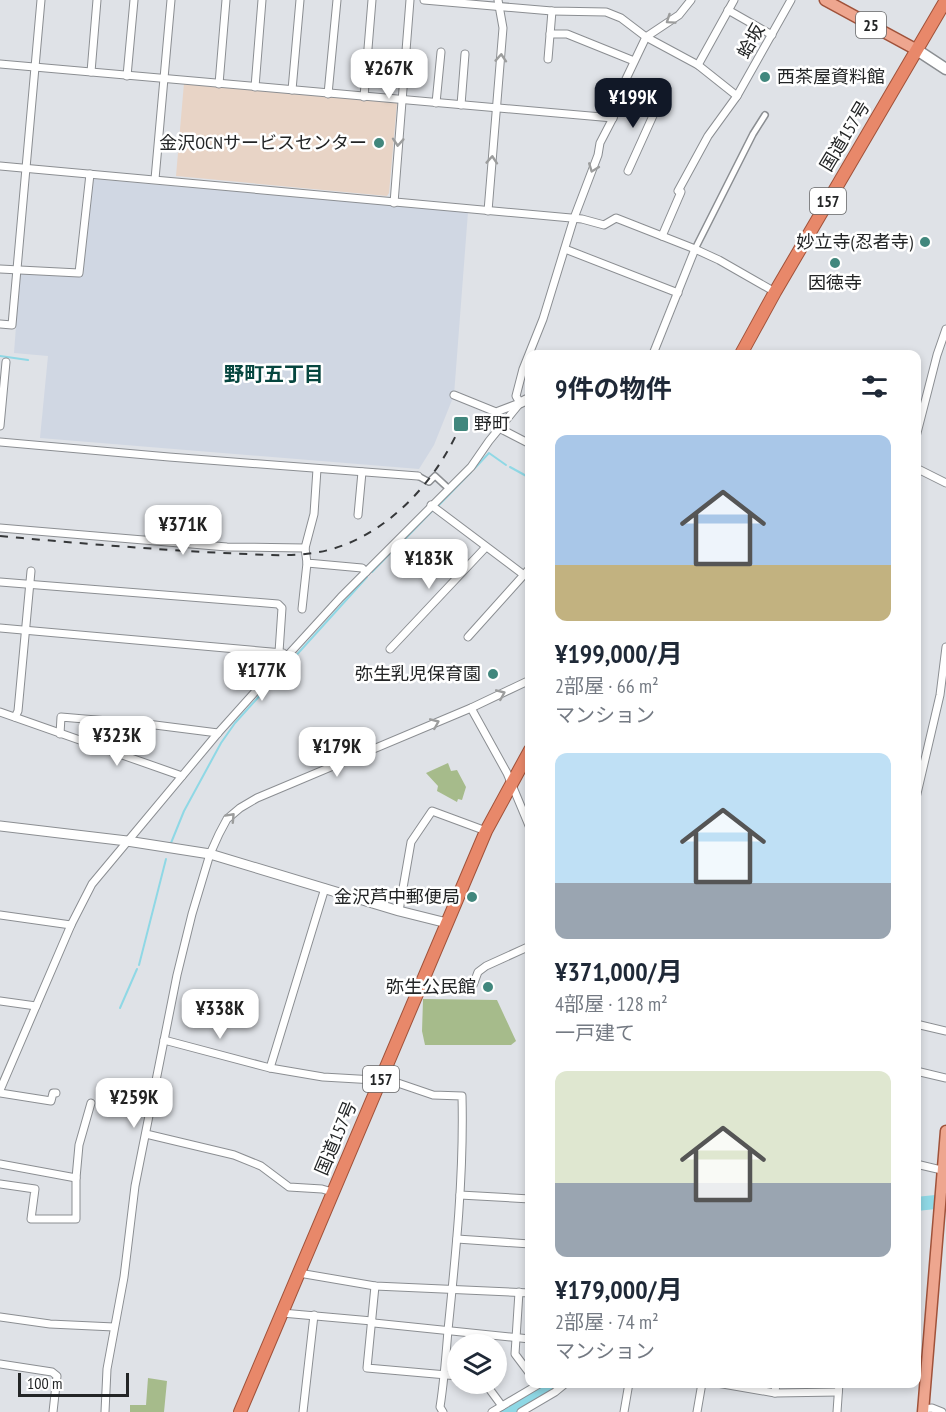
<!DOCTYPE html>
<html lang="ja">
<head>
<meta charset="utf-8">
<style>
	:root { --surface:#fff; --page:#f6f6f7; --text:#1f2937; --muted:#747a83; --accent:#111827 }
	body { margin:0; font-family:"PT Sans Narrow","Noto Sans JP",sans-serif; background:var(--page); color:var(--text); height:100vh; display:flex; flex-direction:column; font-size:22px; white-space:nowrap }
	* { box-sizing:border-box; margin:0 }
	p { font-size:20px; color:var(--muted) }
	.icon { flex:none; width:33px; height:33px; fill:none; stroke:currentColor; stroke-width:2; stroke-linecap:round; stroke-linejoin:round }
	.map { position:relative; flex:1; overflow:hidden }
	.side { position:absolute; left:525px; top:350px; width:396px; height:1038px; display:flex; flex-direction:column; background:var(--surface); border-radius:12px; box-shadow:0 3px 9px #0003 }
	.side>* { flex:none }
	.buttons { position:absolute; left:447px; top:1334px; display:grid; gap:12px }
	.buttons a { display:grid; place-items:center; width:60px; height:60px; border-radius:50%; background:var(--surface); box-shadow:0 3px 9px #0003; font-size:30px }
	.scale { position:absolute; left:18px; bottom:15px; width:111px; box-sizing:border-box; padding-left:6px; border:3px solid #232526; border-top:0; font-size:16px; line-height:21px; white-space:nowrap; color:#232526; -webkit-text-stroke:4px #fff; paint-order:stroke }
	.price { position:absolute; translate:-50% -51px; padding:0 14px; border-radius:12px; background:#fff; color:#222; font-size:20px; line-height:39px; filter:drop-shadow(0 2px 3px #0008) }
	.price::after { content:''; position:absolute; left:50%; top:36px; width:18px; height:14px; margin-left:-9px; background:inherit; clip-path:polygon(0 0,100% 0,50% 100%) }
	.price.selected { background:var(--accent); color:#fff }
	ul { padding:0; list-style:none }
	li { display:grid; align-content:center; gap:12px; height:318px; padding:0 30px }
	li span { display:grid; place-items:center; height:186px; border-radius:12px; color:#555 }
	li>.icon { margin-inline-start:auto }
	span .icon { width:108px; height:108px; fill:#fffc; stroke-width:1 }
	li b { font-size:26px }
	h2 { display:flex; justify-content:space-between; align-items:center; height:72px; padding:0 30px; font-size:26px }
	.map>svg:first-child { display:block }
	.commercial { fill:#e8d4c6 }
	.built { fill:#d0d7e3 }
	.green { fill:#a6bb8b }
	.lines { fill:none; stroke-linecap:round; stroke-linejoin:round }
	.stream { stroke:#8fd8e5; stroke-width:2 }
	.river { stroke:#8fd8e5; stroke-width:14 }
	.pedestrian-casing { stroke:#8b8e92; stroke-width:8 }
	.minor-casing { stroke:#8b8e92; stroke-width:9 }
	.tertiary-casing { stroke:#8b8e92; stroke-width:11 }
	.secondary-casing { stroke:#8b8e92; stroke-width:13 }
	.primary-casing { stroke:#a0523a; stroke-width:13 }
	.trunk-casing { stroke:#a0523a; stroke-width:14 }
	.pedestrian { stroke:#fff; stroke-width:5 }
	.minor { stroke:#fff; stroke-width:7 }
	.tertiary { stroke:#fff; stroke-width:9 }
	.secondary { stroke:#fff; stroke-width:10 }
	.primary { stroke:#eea68f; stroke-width:10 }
	.trunk { stroke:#e8886a; stroke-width:12 }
	.rail { stroke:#36383a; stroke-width:2; stroke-dasharray:8 8; stroke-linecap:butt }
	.oneway { stroke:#9c9d9d }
	.poi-dot { fill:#41877d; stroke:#fff; stroke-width:2 }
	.labels { text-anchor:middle; stroke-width:5; stroke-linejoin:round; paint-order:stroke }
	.shield { fill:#fff; stroke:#656667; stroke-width:1.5 }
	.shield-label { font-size:16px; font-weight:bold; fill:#232526 }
	.street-label { font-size:18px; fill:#232526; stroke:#fff }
	.poi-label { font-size:18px; fill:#232526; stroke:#fff; text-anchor:end }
	.neighbourhood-label { font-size:20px; font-weight:bold; fill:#06463f; stroke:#fff }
</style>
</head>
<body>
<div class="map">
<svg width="946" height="1412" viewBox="0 0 946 1412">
	<rect width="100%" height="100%" fill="#dfe2e7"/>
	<path class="commercial" d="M 184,83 L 397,103 L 389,193 L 387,196 L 176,176 Z"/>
	<path class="built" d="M 93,179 L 468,212 L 454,395 L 434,445 L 419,469 L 40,438 L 48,356 L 14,353 L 20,272 L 83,276 Z"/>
	<g class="green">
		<path d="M 448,763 L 451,771 L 457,770 L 466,787 L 462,800 L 458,799 L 457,802 L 437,791 L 438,786 L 426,773 Z"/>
		<path d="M 423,999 L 497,1000 L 516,1041 L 511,1045 L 425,1045 L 422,1031 Z"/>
		<path d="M 148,1378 L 167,1381 L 164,1412 L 130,1412 L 130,1405 L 146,1405 Z"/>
	</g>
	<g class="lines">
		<g class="stream">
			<path d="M 0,356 L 28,360"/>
			<path d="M 510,467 L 530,478"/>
			<path d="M 474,469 L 489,453 L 506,465"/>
			<path d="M 438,506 L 471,472"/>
			<path d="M 404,540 L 433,510"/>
			<path d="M 372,572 L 400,543"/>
			<path d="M 171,843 L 184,811 L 221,743 L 235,723 L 367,577"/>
			<path d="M 139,965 L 166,859"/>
			<path d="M 120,1008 L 137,969"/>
		</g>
		<g class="river">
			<path d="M 916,1204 L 946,1201"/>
			<path d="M 505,1412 L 554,1383"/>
		</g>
		<defs>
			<g id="pedestrian">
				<path d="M 695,249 L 753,134 L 765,115"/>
				<path d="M 418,476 L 429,482 L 435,476 L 448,488"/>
			</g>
			<g id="minor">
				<path d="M 424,0 L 552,11 L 606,12 L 621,18 L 646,37 L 698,65 L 737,96"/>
				<path d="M 728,10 L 772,35"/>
				<path d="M 550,34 L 567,34 L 634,61"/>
				<path d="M 548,59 L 552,11"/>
				<path d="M 0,64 L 613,118"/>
				<path d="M 698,65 L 734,0"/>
				<path d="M 91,72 L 97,0"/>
				<path d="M 127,76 L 134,0"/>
				<path d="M 219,84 L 226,0"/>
				<path d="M 255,87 L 262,0"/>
				<path d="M 292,90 L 300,0"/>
				<path d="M 328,94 L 337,0"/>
				<path d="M 364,97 L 372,0"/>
				<path d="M 436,103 L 441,52"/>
				<path d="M 461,105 L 465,54"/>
				<path d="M 0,166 L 582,219 L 604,225 L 616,218 L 695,249 L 719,260 L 775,292"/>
				<path d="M 628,171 L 661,98"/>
				<path d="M 155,179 L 171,0"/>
				<path d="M 678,191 L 708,136 L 737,96 L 791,0"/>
				<path d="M 394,203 L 410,0"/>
				<path d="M 488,211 L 503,28 L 498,0"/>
				<path d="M 662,236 L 681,192"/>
				<path d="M 565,249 L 678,293"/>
				<path d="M 0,269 L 79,273 L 90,174"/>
				<path d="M 0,324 L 12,325 L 41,0"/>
				<path d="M 653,354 L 695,249"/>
				<path d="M 454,395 L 496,412 L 517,404"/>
				<path d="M 520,403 L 516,396 L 523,369 L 543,319 L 574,218 L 598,155 L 600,143 L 613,118 L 626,79 L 646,37 L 679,15 L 691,0"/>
				<path d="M 0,426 L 6,362"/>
				<path d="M 499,428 L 530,444"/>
				<path d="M 916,437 L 937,355 L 946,329"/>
				<path d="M 0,442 L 169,457 L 418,476"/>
				<path d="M 916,468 L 946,483"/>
				<path d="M 431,505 L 524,575"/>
				<path d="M 358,515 L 362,472"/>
				<path d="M 0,528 L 227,547 L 305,548 L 307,563 L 362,568 L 366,572"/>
				<path d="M 305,548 L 314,514 L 317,469"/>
				<path d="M 0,582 L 278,604 L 282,608 L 279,652"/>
				<path d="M 302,609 L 307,563"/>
				<path d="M 0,628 L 283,653"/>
				<path d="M 468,637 L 530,568"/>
				<path d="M 390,649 L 486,547"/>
				<path d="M 471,708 L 507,773 L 530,828"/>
				<path d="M 0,712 L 182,776"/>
				<path d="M 15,717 L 18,711 L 31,571"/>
				<path d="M 60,734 L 61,717 L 155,725 L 218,733"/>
				<path d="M 916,798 L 940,695 L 946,647"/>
				<path d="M 399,911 L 411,842 L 432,811 L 486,831"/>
				<path d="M 0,915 L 71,925"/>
				<path d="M 472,988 L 478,972 L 486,966 L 530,946"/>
				<path d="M 0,1001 L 36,1006"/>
				<path d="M 916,1024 L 946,1031"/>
				<path d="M 164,1040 L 270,1068 L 323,1077 L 392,1081 L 433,1095 L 462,1096 C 464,1174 456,1252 448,1330 C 446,1356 444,1382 440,1407 L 443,1412"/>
				<path d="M 270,1068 L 325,888"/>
				<path d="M 916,1071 L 946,1078"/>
				<path d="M 0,1090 L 71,925 L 92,884 L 218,733 L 288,655 L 341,597 L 471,467 L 489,441 L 520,403"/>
				<path d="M 0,1093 L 51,1101 L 53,1093 L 56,1093"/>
				<path d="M 146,1134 L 234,1155 L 261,1166 L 289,1187 L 322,1189 L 332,1192"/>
				<path d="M 0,1164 L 76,1178"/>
				<path d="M 916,1164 L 946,1171"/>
				<path d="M 0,1184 L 35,1189 L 31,1219 L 76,1219 L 76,1178 L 79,1145 L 91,1103"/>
				<path d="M 460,1195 L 530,1199"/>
				<path d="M 457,1239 L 530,1244"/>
				<path d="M 299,1273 L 375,1286 L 530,1293"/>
				<path d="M 375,1286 L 367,1368 L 458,1376"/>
				<path d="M 519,1292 L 515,1354 L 530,1374"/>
				<path d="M 282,1313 L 372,1321 L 374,1323 L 530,1339"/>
				<path d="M 0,1317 L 50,1324 L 114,1327"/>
				<path d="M 0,1364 L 52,1372 L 57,1376 L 53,1412"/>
				<path d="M 485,1383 L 502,1406"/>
				<path d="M 717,1383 L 775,1393 L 838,1392"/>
				<path d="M 775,1393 L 776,1383"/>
				<path d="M 923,1409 L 932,1408 L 942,1412"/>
				<path d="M 105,1412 L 107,1369 L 124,1277 L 135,1186 L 177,975 L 192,914 L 210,854 L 219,834 L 227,819 L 240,808 L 257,798 L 471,708 L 530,680"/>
				<path d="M 303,1412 L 314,1315"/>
				<path d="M 492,1412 L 541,1383"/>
				<path d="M 521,1412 L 555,1392 L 566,1383"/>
				<path d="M 624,1412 L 629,1383"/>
				<path d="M 697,1412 L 702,1383"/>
				<path d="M 837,1412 L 839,1383"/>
			</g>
			<g id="tertiary">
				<path d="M 520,403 L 530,398"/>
				<path d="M 0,826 L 127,841 L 210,854 L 399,911 L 447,923"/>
			</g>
			<path id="secondary" d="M 917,50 L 946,69"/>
			<g id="primary">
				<path d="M 825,0 L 917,50"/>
				<path d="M 923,1412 L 946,1131"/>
			</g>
			<g id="trunk">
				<path d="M 741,354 L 775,292 L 946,0"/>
				<path d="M 240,1412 L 486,831 L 530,750"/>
			</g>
		</defs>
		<use href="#pedestrian" class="pedestrian-casing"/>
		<use href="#minor" class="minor-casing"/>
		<use href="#tertiary" class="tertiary-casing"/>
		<use href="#secondary" class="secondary-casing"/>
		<use href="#primary" class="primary-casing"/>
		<use href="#trunk" class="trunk-casing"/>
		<use href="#pedestrian" class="pedestrian"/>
		<use href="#minor" class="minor"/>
		<use href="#tertiary" class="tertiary"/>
		<use href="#secondary" class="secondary"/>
		<use href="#primary" class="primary"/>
		<use href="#trunk" class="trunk"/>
		<path class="rail" d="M 0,536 C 74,543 148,549 223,553 C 258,554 298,559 332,549 C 388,533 434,483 458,431"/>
	</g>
	<defs><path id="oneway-chevron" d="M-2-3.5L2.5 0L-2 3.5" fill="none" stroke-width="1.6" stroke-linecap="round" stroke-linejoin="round" transform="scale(1.5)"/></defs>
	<g class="oneway">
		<use href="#oneway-chevron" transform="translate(670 20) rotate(146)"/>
		<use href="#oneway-chevron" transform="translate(501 58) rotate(-86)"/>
		<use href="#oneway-chevron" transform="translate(398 142) rotate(94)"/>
		<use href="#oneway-chevron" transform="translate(492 160) rotate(-86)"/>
		<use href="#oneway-chevron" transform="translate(593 168) rotate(111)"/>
		<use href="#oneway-chevron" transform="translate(501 694) rotate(-23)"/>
		<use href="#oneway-chevron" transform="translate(435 723) rotate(-23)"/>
		<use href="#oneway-chevron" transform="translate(231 817) rotate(-47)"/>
	</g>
	<g class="poi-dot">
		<circle cx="765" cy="77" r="6"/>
		<circle cx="379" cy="143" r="6"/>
		<circle cx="925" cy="242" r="6"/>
		<circle cx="835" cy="263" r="6"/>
		<rect x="453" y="416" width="16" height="16" rx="3"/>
		<circle cx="493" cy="674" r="6"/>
		<circle cx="472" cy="897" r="6"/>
		<circle cx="488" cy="987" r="6"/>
	</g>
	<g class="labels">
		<g class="shield">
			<rect x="856" y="12" width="30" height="26" rx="4.5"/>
			<rect x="810" y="188" width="36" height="26" rx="4.5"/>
			<rect x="363" y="1066" width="36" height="26" rx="4.5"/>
		</g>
		<g class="shield-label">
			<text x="871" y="31">25</text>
			<text x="828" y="207">157</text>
			<text x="381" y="1085">157</text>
		</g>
		<g class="street-label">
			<text transform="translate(751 41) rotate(-61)" y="6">蛤坂</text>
			<text transform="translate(845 136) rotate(-59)" y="6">国道157号</text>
			<text transform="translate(336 1138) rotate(-67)" y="6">国道157号</text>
		</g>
		<g class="poi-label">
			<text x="777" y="83" text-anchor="start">西茶屋資料館</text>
			<text x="367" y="149">金沢OCNサービスセンター</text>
			<text x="913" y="248">妙立寺(忍者寺)</text>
			<text x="835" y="289" text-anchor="middle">因徳寺</text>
			<text x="474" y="430" text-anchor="start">野町</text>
			<text x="481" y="680">弥生乳児保育園</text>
			<text x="460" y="903">金沢芦中郵便局</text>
			<text x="476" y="993">弥生公民館</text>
		</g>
		<g class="neighbourhood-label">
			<text x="274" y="381">野町五丁目</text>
		</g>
	</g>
</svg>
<div class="buttons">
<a><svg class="icon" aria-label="layers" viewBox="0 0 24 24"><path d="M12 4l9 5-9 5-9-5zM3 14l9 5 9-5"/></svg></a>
</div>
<div class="scale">100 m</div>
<b class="price" style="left:389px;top:100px">¥267K</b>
<b class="price selected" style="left:633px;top:129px">¥199K</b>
<b class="price" style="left:183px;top:556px">¥371K</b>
<b class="price" style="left:429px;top:590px">¥183K</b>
<b class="price" style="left:262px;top:702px">¥177K</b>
<b class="price" style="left:117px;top:767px">¥323K</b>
<b class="price" style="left:337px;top:778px">¥179K</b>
<b class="price" style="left:220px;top:1040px">¥338K</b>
<b class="price" style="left:134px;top:1129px">¥259K</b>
<section class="side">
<h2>9件の物件<svg class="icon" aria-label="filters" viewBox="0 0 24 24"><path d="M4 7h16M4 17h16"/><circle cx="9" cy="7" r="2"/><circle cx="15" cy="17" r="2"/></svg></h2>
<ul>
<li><span style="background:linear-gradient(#a9c7e8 70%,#c2b280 0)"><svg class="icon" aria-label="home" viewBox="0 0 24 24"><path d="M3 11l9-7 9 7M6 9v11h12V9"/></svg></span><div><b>¥199,000/月</b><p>2部屋 · 66 m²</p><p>マンション</p></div></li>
<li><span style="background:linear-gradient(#bfe0f5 70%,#9aa5b1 0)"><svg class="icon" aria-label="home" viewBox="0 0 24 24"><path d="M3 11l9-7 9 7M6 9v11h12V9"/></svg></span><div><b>¥371,000/月</b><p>4部屋 · 128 m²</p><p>一戸建て</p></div></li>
<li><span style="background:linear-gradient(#dfe7d0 60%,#9aa5b1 0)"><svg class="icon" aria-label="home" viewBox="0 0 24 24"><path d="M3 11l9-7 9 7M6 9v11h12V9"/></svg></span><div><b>¥179,000/月</b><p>2部屋 · 74 m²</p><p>マンション</p></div></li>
</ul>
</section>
</div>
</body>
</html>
